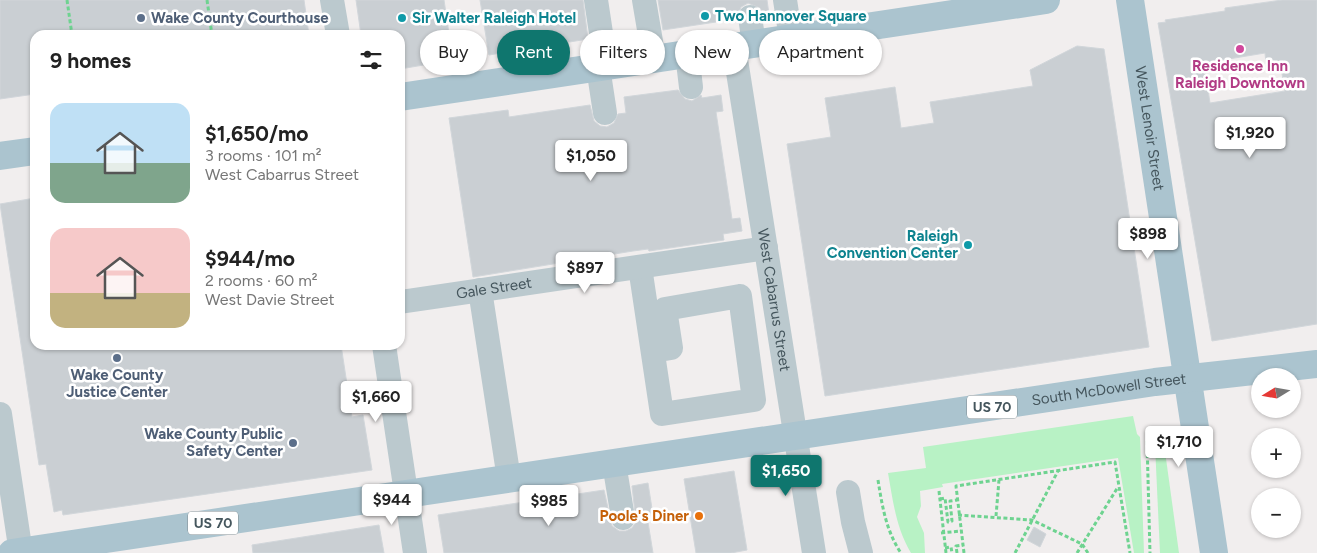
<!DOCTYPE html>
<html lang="en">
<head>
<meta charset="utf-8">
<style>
	:root { --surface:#fff; --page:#f6f6f6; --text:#222; --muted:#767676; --accent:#0f766e }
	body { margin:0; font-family:Figtree,sans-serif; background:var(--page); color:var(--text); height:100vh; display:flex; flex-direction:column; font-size:19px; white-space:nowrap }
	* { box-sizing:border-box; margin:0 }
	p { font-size:16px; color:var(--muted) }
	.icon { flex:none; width:28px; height:28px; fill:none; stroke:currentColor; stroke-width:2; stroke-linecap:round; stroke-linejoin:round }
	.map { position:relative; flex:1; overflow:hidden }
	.panel { position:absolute; left:30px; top:30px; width:375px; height:320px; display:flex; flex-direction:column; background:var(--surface); border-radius:15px; box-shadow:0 1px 4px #0004 }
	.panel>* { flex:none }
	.banner { position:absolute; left:420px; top:30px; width:475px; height:45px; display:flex; gap:10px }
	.needle { width:32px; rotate:259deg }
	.controls { position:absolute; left:1251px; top:368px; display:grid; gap:10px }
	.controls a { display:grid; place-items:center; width:50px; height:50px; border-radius:50%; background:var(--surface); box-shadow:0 1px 4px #0004; font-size:25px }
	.price { position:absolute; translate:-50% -42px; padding:0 11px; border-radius:5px; background:#fff; color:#222; font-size:16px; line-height:32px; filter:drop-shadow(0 1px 2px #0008) }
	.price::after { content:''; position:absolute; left:50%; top:30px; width:15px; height:11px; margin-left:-8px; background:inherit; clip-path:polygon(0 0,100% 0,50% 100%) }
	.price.on { background:var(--accent); color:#fff }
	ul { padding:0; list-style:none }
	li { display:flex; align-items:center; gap:15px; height:125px; padding:0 20px }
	li span { display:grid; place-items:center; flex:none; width:140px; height:100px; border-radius:15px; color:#555 }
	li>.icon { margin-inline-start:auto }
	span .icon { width:60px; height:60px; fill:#fffc; stroke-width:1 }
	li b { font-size:21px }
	h2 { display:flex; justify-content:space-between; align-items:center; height:60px; padding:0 20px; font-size:21px }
	.pill { padding:0 18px; border-radius:22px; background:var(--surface); box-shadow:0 1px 4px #0004; font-size:18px; line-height:45px }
	.pill.on { background:var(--accent); color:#fff }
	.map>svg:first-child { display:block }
	.green { fill:#b8f2c5 }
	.building { fill:#cacfd3; stroke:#d1d6da; fill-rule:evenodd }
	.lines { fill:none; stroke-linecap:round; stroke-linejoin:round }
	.path { stroke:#6ed390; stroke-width:3; stroke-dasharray:4 2.5; stroke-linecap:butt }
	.minor { stroke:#bbc9ce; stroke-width:24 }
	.major { stroke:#abc4cf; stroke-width:28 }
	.culture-dot { fill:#0f9aa8; stroke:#fff; stroke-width:2 }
	.service-dot { fill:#5c6f8a; stroke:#fff; stroke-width:2 }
	.hotel-dot { fill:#d1479c; stroke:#fff; stroke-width:2 }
	.food-dot { fill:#e8710a; stroke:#fff; stroke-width:2 }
	.labels { text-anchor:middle; stroke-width:5; stroke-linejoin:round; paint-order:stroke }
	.shield { fill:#fff; stroke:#7d898e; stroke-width:1 }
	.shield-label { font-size:14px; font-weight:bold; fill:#45565d }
	.culture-label { font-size:15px; font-weight:bold; fill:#0d838f; stroke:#fff; text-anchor:start }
	.service-label { font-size:15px; font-weight:bold; fill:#4e5e75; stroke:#fff; text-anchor:start }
	.hotel-label { font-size:15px; font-weight:bold; fill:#b23c85; stroke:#fff }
	.street-label { font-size:15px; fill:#45565d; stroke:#fff }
	.food-label { font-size:15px; font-weight:bold; fill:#c56008; stroke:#fff; text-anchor:end }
</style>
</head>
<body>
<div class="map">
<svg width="1317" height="553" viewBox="0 0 1317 553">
	<rect width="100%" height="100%" fill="#f1eeee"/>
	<g class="green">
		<path d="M 1133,416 L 1137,434 L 1140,437 L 1144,553 L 1134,553 L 1118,458 L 942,484 L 943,487 L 920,491 L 921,506 L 917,517 L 924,533 L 925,553 L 911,553 C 896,528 893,501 888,473 L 926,468 L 923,447 Z"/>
		<path d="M 1164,444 L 1179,553 L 1160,553 L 1155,445 Z"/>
	</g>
	<g class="building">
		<path d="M 0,0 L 304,0 L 309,35 L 35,35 L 35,94 L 0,99 Z"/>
		<path d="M 356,0 L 444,0 L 453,60 L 400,69 L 400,35 L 361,35 Z"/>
		<path d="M 480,0 L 583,0 L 588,39 L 489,55 Z"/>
		<path d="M 658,0 L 767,0 L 769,14 L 764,15 L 760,8 L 748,3 L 741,7 L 736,19 L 663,30 Z"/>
		<path d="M 1282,0 L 1317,0 L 1317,324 L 1212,341 L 1158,23 L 1166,22 L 1165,20 L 1225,11 L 1225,8 ZM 1265,53 L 1266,64 L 1280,62 L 1285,91 L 1210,103 L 1204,63 Z"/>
		<path d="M 1077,46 L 1104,49 L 1149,347 L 825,396 L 787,144 L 831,137 L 825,98 L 895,87 L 901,128 L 934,123 L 930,102 L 1033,86 L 1030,70 Z"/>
		<path d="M 678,90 L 685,99 L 692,101 L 701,95 L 702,98 L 721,95 L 723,111 L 716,112 L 732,219 L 740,218 L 742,231 L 723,234 L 724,240 L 649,251 L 648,249 L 633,251 L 473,277 L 449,118 L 508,110 L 509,117 L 590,105 L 594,121 L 600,126 L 607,127 L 614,123 L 618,114 L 626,113 L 624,97 Z"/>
		<path d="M 35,198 L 35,345 L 341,345 L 352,417 L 363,415 L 372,470 L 63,515 L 62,510 L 54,512 L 46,464 L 39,465 L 0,204 Z"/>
		<path d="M 734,471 L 747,550 L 731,553 L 696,553 L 684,479 Z"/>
		<path d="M 648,483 L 653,515 L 647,516 L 653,553 L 444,553 L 438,515 L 604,490 L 612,526 L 619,531 L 626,531 L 632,528 L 636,522 L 632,486 Z"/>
		<path d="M 379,525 L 384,553 L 253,553 L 252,545 Z"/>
		<path d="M 1034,527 L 1046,534 L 1040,547 L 1027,540 Z"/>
	</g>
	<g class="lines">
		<g class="path">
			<path d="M 67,0 L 72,35"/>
			<path d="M 207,0 L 212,35"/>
			<path d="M 1147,441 L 1150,553"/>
			<path d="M 878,480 C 882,505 886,531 901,553"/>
			<path d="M 939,491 L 946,553"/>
			<path d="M 940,499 L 945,498 L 948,522 L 952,521 L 950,501 L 957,500"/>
			<path d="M 958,515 L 1032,520 L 1082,544 L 1088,553"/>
			<path d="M 996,516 L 999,480"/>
			<path d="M 941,533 L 961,531"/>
			<path d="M 945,548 L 951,547 L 952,553"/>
			<path d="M 957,553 L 956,546 L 963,545"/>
			<path d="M 964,553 L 956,486 L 1115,462 L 1130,553"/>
			<path d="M 1015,553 L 1058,471"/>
			<path d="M 1077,553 L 1118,487"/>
		</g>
		<g class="minor">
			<path d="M 332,0 L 338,35"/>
			<path d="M 596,0 L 606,66"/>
			<path d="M 644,0 L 654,59"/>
			<path d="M 785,0 L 791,39"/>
			<path d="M 750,17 L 754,44"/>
			<path id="s1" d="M 734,47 L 814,553"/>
			<path d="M 687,54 L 691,87"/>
			<path d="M 598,67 L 605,113"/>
			<path d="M 640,267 L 662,414 L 754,400 L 740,296 L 665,309 L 671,348 L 653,351"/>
			<path d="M 480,290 L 509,479"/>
			<path id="s2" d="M 400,302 L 766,248"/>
			<path d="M 384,345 L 415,553"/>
			<path d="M 0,414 L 21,553"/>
			<path d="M 614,463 L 623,518"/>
			<path d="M 848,492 L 853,522 L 861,553"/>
		</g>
		<g class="major">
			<path id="s3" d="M 1130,0 L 1214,553"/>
			<path d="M 400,97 L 1046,0"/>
			<path d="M 0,156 L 35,151"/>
			<path id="s4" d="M 12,553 L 1155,382 L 1317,364"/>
		</g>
	</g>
	<g class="culture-dot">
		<circle cx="705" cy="16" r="5"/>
		<circle cx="402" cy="18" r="5"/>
		<circle cx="968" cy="245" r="5"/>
	</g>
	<g class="service-dot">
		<circle cx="141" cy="18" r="5"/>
		<circle cx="117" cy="358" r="5"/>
		<circle cx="293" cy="443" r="5"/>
	</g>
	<circle class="hotel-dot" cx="1240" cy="49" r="5"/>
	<circle class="food-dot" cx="699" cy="516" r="5"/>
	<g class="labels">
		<g class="shield">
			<rect x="967" y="395.5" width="50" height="23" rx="4"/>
			<rect x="188" y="511.5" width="50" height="23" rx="4"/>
		</g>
		<g class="shield-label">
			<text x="992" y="412">US 70</text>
			<text x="213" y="528">US 70</text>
		</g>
		<g class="culture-label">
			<text x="715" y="21">Two Hannover Square</text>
			<text x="412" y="23">Sir Walter Raleigh Hotel</text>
			<text x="958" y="241" text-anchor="end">Raleigh<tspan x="958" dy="17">Convention Center</tspan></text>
		</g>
		<g class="service-label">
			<text x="151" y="23">Wake County Courthouse</text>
			<text x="117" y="380" text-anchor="middle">Wake County<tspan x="117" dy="17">Justice Center</tspan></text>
			<text x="283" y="439" text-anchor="end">Wake County Public<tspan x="283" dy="17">Safety Center</tspan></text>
		</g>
		<g class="hotel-label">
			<text x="1240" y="71">Residence Inn<tspan x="1240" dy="17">Raleigh Downtown</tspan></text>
		</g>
		<g class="street-label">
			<text dy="5" stroke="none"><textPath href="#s3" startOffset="130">West Lenoir Street</textPath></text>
			<text dy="5" stroke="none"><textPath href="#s2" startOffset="95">Gale Street</textPath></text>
			<text dy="5" stroke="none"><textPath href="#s1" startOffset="256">West Cabarrus Street</textPath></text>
			<text dy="5" stroke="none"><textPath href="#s4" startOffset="1109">South McDowell Street</textPath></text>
		</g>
		<g class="food-label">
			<text x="689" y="521">Poole's Diner</text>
		</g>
	</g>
</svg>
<div class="controls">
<a><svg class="needle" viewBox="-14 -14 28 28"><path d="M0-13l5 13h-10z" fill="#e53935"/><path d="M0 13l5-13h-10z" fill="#767676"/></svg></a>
<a>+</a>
<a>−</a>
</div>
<b class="price" style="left:1250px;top:159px">$1,920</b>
<b class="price" style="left:591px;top:182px">$1,050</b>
<b class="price" style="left:1148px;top:260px">$898</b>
<b class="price" style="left:585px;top:294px">$897</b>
<b class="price" style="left:376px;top:423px">$1,660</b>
<b class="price" style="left:1179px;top:468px">$1,710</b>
<b class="price on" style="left:786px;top:497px">$1,650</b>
<b class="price" style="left:392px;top:526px">$944</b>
<b class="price" style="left:549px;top:527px">$985</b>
<div class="banner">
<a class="pill">Buy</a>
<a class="pill on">Rent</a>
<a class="pill">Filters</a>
<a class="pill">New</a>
<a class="pill">Apartment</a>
</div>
<section class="panel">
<h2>9 homes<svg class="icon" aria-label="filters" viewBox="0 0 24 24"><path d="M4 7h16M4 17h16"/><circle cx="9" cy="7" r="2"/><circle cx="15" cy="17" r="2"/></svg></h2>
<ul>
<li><span style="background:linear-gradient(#bfe0f5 60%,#7fa58c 0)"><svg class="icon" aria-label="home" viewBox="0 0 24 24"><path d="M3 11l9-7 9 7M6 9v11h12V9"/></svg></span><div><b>$1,650/mo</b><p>3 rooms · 101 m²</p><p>West Cabarrus Street</p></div></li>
<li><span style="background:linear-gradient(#f6c9c9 65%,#c2b280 0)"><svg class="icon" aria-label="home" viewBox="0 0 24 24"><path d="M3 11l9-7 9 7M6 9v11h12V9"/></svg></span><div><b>$944/mo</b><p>2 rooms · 60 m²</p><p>West Davie Street</p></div></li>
</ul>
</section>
</div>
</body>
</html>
